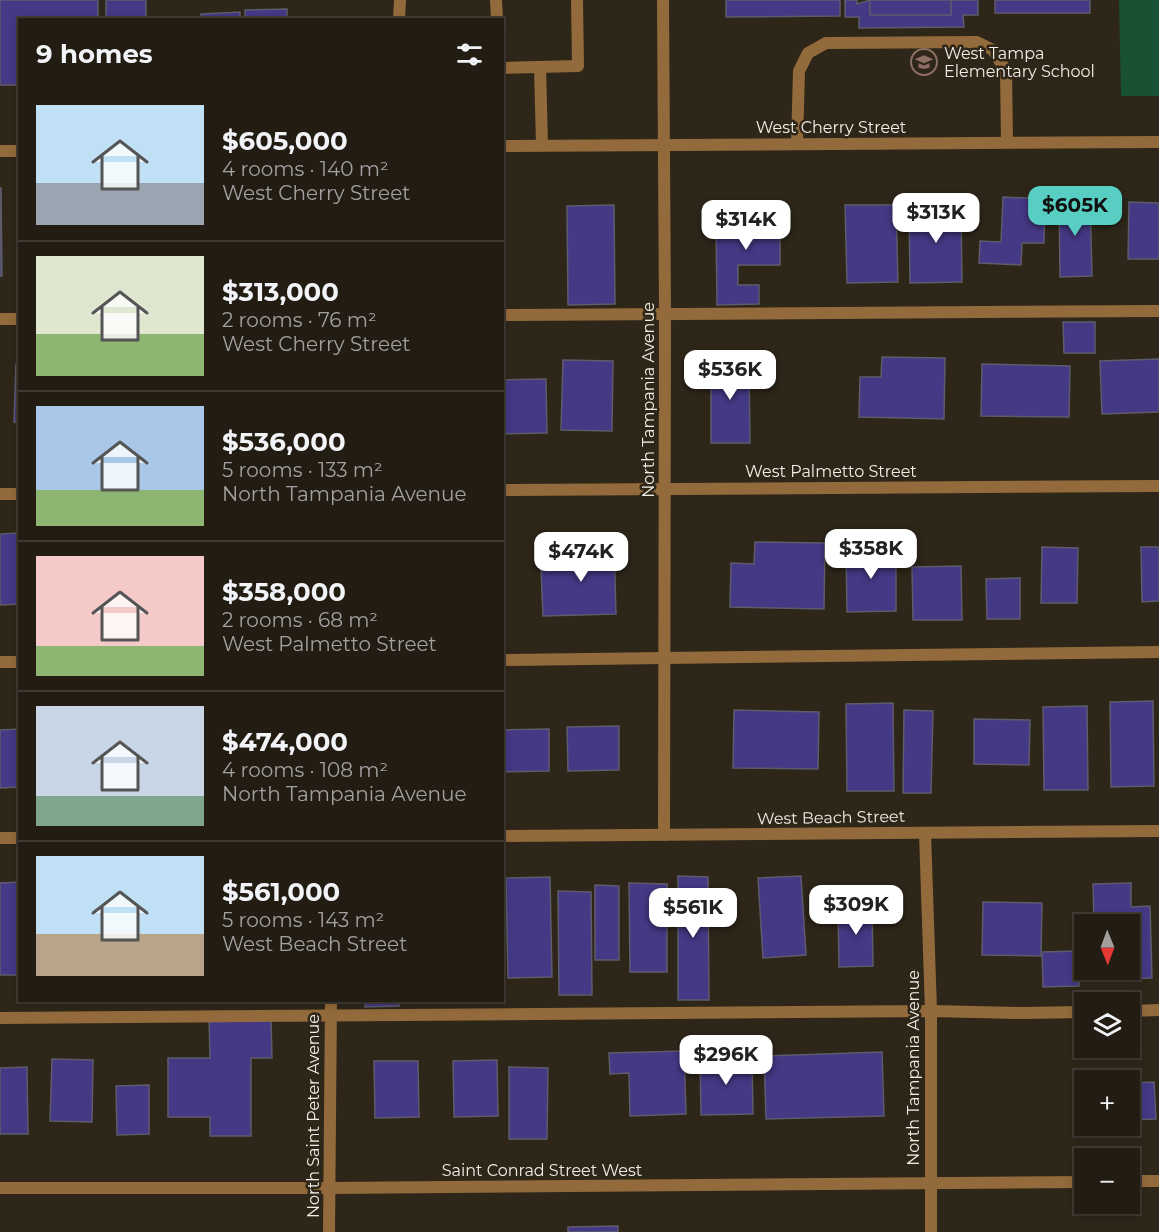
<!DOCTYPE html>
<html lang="en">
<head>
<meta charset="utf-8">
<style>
	:root { --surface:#221c13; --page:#2a251c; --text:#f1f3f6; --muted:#a2a1a0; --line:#3f3a33; --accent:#57cec1 }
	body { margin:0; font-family:Montserrat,sans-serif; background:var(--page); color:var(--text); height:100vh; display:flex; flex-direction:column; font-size:22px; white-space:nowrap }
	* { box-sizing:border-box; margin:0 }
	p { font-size:20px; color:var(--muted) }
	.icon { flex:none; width:33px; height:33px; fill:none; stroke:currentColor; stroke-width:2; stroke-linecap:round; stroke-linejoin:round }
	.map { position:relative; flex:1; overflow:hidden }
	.details { position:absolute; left:18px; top:18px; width:486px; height:984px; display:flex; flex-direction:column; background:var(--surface); border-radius:0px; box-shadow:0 3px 9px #0003,0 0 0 2px var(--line) }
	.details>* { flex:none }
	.needle { width:39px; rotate:179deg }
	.tools { position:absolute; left:1074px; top:914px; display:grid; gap:12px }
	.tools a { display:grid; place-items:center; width:66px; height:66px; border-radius:0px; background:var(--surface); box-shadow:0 3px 9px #0003,0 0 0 2px var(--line); font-size:30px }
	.price { position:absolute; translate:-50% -51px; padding:0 14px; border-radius:12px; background:#fff; color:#222; font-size:20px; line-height:39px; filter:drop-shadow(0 2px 3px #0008) }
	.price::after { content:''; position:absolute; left:50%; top:36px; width:18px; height:14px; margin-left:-9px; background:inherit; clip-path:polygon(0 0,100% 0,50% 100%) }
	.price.selected { background:var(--accent); color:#111 }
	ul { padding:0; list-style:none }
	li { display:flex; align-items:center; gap:18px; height:150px; padding:0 18px }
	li+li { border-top:2px solid var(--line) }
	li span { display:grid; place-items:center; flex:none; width:168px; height:120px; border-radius:0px; color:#555 }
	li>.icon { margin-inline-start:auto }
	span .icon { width:72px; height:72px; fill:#fffc; stroke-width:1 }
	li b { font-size:26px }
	h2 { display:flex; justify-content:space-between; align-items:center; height:72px; padding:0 18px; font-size:26px }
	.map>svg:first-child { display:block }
	.green { fill:#195133 }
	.building { fill:#453885; stroke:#5d5c6c; stroke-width:1.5 }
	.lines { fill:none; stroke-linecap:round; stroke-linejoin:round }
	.service { stroke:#936a3b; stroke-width:12 }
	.minor { stroke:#936a3b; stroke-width:12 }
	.labels { text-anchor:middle; stroke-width:5; stroke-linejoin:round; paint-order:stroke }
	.poi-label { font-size:16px; fill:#f2ede4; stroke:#2e2619; text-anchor:start }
	.street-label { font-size:16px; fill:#f2ede4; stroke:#2e2619 }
</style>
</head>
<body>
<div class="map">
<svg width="1159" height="1232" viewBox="0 0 1159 1232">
	<rect width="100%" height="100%" fill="#2e2619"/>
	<path class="green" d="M 1119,0 L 1159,0 L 1159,96 L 1121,96 Z"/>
	<g class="building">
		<path d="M 0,0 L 98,0 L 98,20 L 20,20 L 20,85 L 0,85 Z"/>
		<rect x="106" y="0" width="40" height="20"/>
		<path d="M 726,0 L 840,0 L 840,16 L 726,17 Z"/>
		<path d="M 845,0 L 857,0 L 857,4 L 870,0 L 978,0 L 978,15 L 963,15 L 964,27 L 859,28 L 859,17 L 845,17 Z"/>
		<rect x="870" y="0" width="81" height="15"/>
		<rect x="995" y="0" width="95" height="13"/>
		<path d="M 287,9 L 287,20 L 245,20 L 245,10 Z"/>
		<path d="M 240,12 L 240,20 L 201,20 L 201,14 Z"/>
		<rect x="160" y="17" width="28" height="3"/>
		<path d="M 1,188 L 2,276 L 0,276 L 0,188 Z"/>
		<path d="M 1003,197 L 1045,199 L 1044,243 L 1022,243 L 1021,265 L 979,263 L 980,241 L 1001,242 Z"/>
		<path d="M 1059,198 L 1090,198 L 1092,276 L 1060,277 Z"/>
		<path d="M 1129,202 L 1159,203 L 1159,259 L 1128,259 Z"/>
		<path d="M 614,205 L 615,304 L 568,305 L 567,206 Z"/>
		<path d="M 780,205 L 780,265 L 738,265 L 738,285 L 759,285 L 759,304 L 717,305 L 716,226 L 738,226 L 737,206 Z"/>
		<path d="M 845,205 L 896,205 L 898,282 L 847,283 Z"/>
		<path d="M 961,206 L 962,282 L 910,283 L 909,207 Z"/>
		<path d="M 1063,322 L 1095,322 L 1095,353 L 1064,353 Z"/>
		<path d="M 882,357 L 945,358 L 944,419 L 859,417 L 860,377 L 881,377 Z"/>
		<path d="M 711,359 L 749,359 L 750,443 L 711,443 Z"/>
		<path d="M 1159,359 L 1159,412 L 1102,414 L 1100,361 Z"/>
		<path d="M 563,360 L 613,361 L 612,431 L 561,430 Z"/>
		<path d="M 16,364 L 20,364 L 20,422 L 14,422 Z"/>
		<path d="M 982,364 L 1070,366 L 1069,417 L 981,416 Z"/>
		<path d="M 546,379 L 547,433 L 502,434 L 502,380 Z"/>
		<path d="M 20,533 L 20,604 L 0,605 L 0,534 Z"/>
		<path d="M 755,542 L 825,543 L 824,609 L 730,607 L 731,563 L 754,564 Z"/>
		<path d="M 614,544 L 616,614 L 543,616 L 541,569 L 566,569 L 565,545 Z"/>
		<path d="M 1042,547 L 1078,548 L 1077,603 L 1041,603 Z"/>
		<path d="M 1141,547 L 1159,547 L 1159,601 L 1142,602 Z"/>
		<path d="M 896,549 L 896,611 L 847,612 L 846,550 Z"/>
		<path d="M 961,566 L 962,620 L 913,620 L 912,567 Z"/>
		<path d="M 1020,578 L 1020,619 L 987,619 L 986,579 Z"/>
		<path d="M 1153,701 L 1154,786 L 1111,787 L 1110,702 Z"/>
		<path d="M 893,703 L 894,791 L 847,791 L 846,704 Z"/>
		<path d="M 1087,706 L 1088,790 L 1044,790 L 1043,707 Z"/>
		<path d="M 734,710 L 819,712 L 818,769 L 733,768 Z"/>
		<path d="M 904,710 L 933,711 L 931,793 L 903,793 Z"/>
		<path d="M 974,719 L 1030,720 L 1029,765 L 974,764 Z"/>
		<path d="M 619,726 L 619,770 L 568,771 L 567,727 Z"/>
		<path d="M 20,729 L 20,787 L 0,788 L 0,730 Z"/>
		<path d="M 549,729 L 549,771 L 502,772 L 502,730 Z"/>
		<path d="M 678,876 L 708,877 L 709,1000 L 678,1000 Z"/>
		<path d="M 801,876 L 806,955 L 763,958 L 758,878 Z"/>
		<path d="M 550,877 L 552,977 L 508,978 L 506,878 Z"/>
		<path d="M 20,882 L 20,975 L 0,975 L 0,883 Z"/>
		<path d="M 629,883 L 667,884 L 667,972 L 630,972 Z"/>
		<path d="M 1131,883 L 1131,907 L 1150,906 L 1152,978 L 1096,980 L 1096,969 L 1130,969 L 1130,924 L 1094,924 L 1093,884 Z"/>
		<path d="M 595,885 L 619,886 L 619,960 L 595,960 Z"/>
		<path d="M 558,891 L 591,892 L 592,995 L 559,995 Z"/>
		<path d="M 983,902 L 1042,903 L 1041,956 L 982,955 Z"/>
		<path d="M 872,904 L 873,966 L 839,967 L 838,905 Z"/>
		<path d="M 1078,951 L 1079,986 L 1043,987 L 1042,952 Z"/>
		<rect x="40" y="1000" width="54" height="3"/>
		<path d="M 365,1000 L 399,1000 L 399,1006 L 365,1007 Z"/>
		<path d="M 450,1000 L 490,1000 L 490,1002 L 450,1003 Z"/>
		<path d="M 271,1018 L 272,1058 L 251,1058 L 251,1136 L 210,1136 L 210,1117 L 168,1117 L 168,1058 L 210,1058 L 209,1019 Z"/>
		<path d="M 684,1051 L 686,1114 L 630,1116 L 629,1073 L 610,1074 L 609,1053 Z"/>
		<path d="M 882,1052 L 884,1116 L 766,1119 L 764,1056 Z"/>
		<path d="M 700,1057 L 752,1057 L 753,1114 L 701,1115 Z"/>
		<path d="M 52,1059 L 93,1060 L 92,1122 L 50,1121 Z"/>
		<path d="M 497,1060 L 498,1116 L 454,1117 L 453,1061 Z"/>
		<path d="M 374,1061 L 418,1061 L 419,1117 L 375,1118 Z"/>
		<path d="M 27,1067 L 28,1134 L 0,1134 L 0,1068 Z"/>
		<path d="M 509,1067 L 548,1068 L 547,1139 L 509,1139 Z"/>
		<path d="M 1154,1082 L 1156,1119 L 1130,1120 L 1130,1083 Z"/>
		<path d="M 149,1085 L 149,1134 L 117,1135 L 116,1086 Z"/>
		<path d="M 618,1226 L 618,1232 L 568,1232 L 568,1227 Z"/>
	</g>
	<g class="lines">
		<g class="service">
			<path d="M 496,0 L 497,20"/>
			<path d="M 399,20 L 400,0"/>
			<path d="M 540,67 L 542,145"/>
			<path d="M 502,68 L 578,66 L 577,0"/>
			<path d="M 797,143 L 799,71 L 808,53 L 826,43 L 977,42 L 993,50 L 1006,71 L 1007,142"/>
			<path d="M 502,315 L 1159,311"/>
			<path d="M 0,319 L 20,319"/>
			<path d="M 502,660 L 1159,652"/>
			<path d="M 0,662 L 20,662"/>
			<path d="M 1130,1011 L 1159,1010"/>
			<path d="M 0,1018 L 931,1011 L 1023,1013 L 1084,1012"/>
		</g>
		<g class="minor">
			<path d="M 663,0 L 665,314 L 664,835"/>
			<path d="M 502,146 L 1159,142"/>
			<path d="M 0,151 L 20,151"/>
			<path d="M 502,490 L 1159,486"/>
			<path d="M 0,494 L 20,494"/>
			<path d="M 925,833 L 931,1011 L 931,1232"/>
			<path d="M 502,836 L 1159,831"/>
			<path d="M 0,838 L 20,838"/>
			<path d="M 1130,1181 L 1159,1181"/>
			<path d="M 0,1188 L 329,1188 L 1084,1182"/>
			<path d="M 329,1232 L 331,1000"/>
		</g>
	</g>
	<defs>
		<symbol id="school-ring" viewBox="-11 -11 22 22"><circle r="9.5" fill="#2e2619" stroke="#8d6e63" stroke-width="1.5"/><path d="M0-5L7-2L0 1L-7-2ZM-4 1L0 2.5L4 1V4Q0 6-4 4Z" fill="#8d6e63"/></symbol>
	</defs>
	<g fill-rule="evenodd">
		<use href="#school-ring" x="909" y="47" width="30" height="30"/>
	</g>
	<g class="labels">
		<g class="poi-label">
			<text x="944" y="59">West Tampa<tspan x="944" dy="18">Elementary School</tspan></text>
		</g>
		<g class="street-label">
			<text x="831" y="133">West Cherry Street</text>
			<text transform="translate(648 400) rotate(-90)" y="6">North Tampania Avenue</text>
			<text x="831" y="477">West Palmetto Street</text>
			<text transform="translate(831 817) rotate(-1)" y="6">West Beach Street</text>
			<text transform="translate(913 1068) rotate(-90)" y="6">North Tampania Avenue</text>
			<text transform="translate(313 1116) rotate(-90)" y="6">North Saint Peter Avenue</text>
			<text x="542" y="1176">Saint Conrad Street West</text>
		</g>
	</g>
</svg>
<div class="tools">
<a><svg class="needle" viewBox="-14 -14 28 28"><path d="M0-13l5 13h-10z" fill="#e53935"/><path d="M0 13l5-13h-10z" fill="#a2a1a0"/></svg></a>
<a><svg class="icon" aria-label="layers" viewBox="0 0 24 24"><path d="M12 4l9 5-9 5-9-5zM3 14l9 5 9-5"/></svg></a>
<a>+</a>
<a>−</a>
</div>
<b class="price selected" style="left:1075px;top:237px">$605K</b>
<b class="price" style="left:936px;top:244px">$313K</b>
<b class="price" style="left:746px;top:251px">$314K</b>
<b class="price" style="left:730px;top:401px">$536K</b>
<b class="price" style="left:871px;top:580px">$358K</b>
<b class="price" style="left:581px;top:583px">$474K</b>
<b class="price" style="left:856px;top:936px">$309K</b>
<b class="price" style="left:693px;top:939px">$561K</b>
<b class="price" style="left:726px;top:1086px">$296K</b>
<section class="details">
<h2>9 homes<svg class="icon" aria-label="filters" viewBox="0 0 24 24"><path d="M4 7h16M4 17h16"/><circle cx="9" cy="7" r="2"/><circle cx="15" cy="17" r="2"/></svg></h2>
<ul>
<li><span style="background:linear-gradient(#bfe0f5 65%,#9aa5b1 0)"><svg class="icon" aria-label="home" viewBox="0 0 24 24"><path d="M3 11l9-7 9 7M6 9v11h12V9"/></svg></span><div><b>$605,000</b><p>4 rooms · 140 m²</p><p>West Cherry Street</p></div></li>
<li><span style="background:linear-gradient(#dfe7d0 65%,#8fb573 0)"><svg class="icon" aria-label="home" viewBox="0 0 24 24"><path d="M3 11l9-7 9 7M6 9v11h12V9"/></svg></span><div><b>$313,000</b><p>2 rooms · 76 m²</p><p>West Cherry Street</p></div></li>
<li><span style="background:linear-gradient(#a9c7e8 70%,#8fb573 0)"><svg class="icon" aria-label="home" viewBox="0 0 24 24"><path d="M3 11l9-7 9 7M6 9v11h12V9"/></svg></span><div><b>$536,000</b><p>5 rooms · 133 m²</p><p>North Tampania Avenue</p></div></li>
<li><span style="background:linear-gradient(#f6c9c9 75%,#8fb573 0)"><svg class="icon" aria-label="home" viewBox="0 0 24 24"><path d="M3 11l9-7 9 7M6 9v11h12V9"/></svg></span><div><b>$358,000</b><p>2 rooms · 68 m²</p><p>West Palmetto Street</p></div></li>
<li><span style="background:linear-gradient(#c9d6e8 75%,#7fa58c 0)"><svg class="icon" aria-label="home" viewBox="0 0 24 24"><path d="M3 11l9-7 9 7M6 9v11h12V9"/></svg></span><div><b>$474,000</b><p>4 rooms · 108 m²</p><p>North Tampania Avenue</p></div></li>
<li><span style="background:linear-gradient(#bfe0f5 65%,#b9a48a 0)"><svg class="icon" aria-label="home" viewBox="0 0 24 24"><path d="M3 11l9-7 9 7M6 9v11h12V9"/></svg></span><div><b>$561,000</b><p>5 rooms · 143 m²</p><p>West Beach Street</p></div></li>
</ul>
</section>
</div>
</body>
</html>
